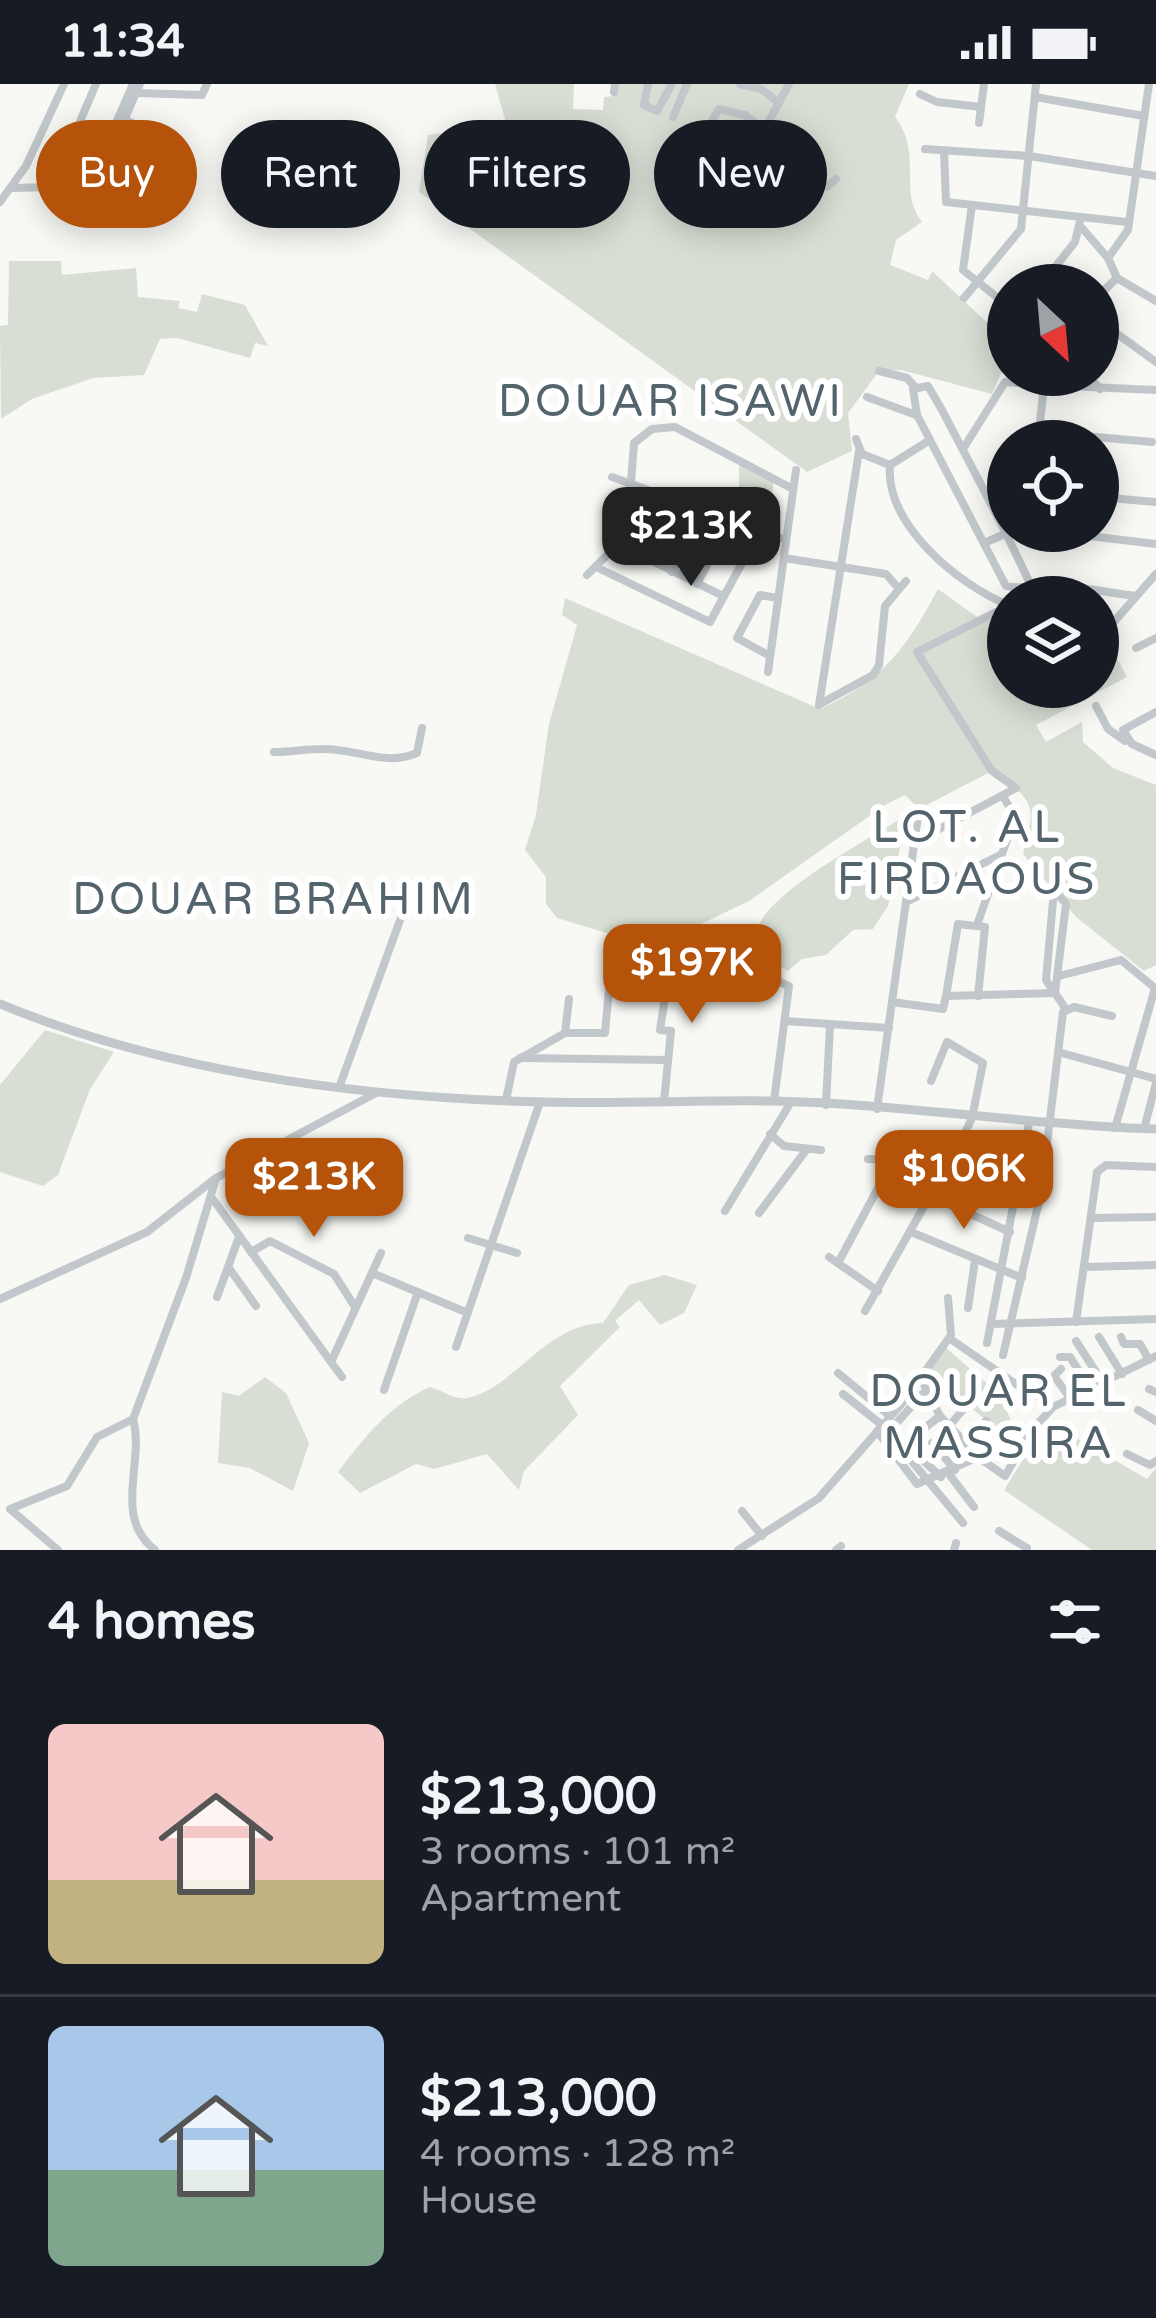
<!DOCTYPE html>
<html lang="en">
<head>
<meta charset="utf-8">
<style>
	:root { --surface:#171b24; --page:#242831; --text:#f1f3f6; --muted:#9ea1a6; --line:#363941; --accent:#b45309 }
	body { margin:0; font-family:"Varela Round",sans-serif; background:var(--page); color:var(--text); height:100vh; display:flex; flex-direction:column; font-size:45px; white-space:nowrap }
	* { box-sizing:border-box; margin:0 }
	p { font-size:39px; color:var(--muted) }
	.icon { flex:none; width:66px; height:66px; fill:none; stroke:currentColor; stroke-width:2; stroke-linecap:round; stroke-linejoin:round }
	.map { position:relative; height:1466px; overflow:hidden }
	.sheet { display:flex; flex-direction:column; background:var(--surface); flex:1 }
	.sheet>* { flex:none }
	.guide { position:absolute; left:36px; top:36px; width:1086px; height:108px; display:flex; gap:24px }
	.needle { width:78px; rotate:154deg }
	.tools { position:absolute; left:987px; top:180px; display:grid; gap:24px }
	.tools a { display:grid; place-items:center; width:132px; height:132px; border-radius:50%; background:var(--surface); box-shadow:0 6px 30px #0003; font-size:60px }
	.price { position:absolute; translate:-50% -102px; padding:0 27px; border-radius:24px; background:var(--accent); color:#fff; font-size:39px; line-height:78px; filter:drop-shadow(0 3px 6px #0008) }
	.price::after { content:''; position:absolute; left:50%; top:72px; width:36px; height:27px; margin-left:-18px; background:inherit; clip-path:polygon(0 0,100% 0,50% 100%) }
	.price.selected { background:#222; color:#fff }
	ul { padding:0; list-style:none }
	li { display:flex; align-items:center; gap:36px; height:300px; padding:0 48px }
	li+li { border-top:3px solid var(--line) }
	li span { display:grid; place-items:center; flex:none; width:336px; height:240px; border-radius:18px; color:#555 }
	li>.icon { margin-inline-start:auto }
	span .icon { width:144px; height:144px; fill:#fffc; stroke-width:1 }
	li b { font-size:51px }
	h2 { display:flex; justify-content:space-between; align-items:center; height:144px; padding:0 48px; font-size:51px }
	.pill { padding:0 42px; border-radius:54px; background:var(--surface); box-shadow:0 6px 30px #0003; font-size:42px; line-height:108px }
	.pill.selected { background:var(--accent); color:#fff }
	.status { display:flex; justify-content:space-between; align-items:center; height:84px; padding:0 60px; background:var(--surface); direction:ltr }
	.status svg { height:33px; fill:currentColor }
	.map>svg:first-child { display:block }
	.green { fill:#d8ded4 }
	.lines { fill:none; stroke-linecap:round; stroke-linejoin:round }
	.minor { stroke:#c1c7ca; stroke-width:8 }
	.tertiary { stroke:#c1c7ca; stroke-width:9 }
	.labels { text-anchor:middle; stroke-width:12; stroke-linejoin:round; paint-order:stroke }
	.quarter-label { font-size:45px; letter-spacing:3px; fill:#54646c; stroke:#fff }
</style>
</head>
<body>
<div class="status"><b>11:34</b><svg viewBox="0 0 49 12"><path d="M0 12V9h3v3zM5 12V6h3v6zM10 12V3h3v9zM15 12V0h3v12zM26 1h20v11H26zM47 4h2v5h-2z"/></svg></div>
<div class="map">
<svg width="1156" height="1466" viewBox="0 0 1156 1466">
	<rect width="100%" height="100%" fill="#f8f8f5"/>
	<g class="green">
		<path d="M 495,0 L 574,0 L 573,25 L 603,26 L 604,13 L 614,12 L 613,0 L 909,0 L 895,33 C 924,71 897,106 922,138 L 896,156 L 890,181 L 928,196 L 932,187 L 1008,258 L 1008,273 L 992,310 L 901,286 L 879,287 L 848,329 L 852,367 L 807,388 L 419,108 L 428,51 L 441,49 L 449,68 L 512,60 Z"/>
		<path d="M 9,177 L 61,177 L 62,191 L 136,184 L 138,213 L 180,217 L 178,224 L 197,228 L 202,210 L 245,221 L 268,262 L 255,259 L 250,274 L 177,254 L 160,255 L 144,291 L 93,294 L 32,315 L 1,335 L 0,242 L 8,241 Z"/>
		<path d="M 739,379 L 774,394 L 768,448 L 730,434 L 739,411 Z"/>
		<path d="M 938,505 L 977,533 L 1008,521 L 1008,603 L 1098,603 L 1098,565 L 1116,572 L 1127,593 L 1036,641 L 1046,658 L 1082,638 L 1083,658 L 1113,684 L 1156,701 L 1156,881 L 1144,887 L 1076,833 L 1023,770 C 1037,719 1034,717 992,687 L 919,725 L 905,711 L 885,721 L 749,817 L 653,863 L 557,834 L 546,820 L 546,793 L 525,766 L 536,731 L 549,640 L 577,541 L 562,531 L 565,514 L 820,625 C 882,597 906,565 938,505 Z"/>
		<path d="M 907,730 L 888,822 L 873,845 L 853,846 L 826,871 L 802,875 L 788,887 L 767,874 L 755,852 C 762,808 873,755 907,730 Z"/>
		<path d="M 45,946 L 114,968 L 90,1005 L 58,1091 L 43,1102 L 0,1088 L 0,1001 Z"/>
		<path d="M 665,1191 L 697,1201 L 684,1229 L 660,1241 L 639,1216 L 615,1237 L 620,1243 L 560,1302 L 578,1331 L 524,1387 L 519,1406 L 487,1370 L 434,1385 L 416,1380 L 360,1409 L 338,1388 C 365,1353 389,1321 430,1303 C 442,1306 454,1316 467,1314 C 514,1305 545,1240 603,1239 L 629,1201 Z"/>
		<path d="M 946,1264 L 999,1310 L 1015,1345 L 1009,1354 L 933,1294 L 931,1285 Z"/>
		<path d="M 265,1293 L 286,1309 L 309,1359 L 293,1407 L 250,1384 L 218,1379 L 222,1308 L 239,1312 Z"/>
		<path d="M 1047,1337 L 1147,1395 L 1156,1384 L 1156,1466 L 1092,1466 L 1004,1406 Z"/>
	</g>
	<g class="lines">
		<g class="minor">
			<path d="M 648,0 L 644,21 L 657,27 L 672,0"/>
			<path d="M 740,0 L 761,5 L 779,19"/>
			<path d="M 614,8 L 615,0"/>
			<path d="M 137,9 L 202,11 L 207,0"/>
			<path d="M 920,10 L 937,18 L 981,23"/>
			<path d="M 1035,13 L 1144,32"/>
			<path d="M 673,33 L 687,0"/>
			<path d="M 979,39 L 984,0"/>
			<path d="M 707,44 L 827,103 L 836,95"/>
			<path d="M 764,46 L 789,0"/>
			<path d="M 702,53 L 719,25 L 745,31 L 795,70 L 786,83"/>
			<path d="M 925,65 L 1029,72 L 1156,92"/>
			<path d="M 944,67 L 946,118 L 1081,133"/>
			<path d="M 90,98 L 132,104 L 151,49 L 119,32"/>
			<path d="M 13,104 L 52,103 L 96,0"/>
			<path d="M 89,116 L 83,115 L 133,0"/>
			<path d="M 89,116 L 140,0"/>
			<path d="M 0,118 L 26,82 L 64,0"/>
			<path d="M 972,121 L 963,186 L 1008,222"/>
			<path d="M 1082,144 L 1108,174"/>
			<path d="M 1117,194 L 1108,174 L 1128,146 L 1149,0"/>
			<path d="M 1041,201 L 1075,158 L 1081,133 L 1127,138"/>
			<path d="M 1098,212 L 1117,194 L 1156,217"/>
			<path d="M 964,214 L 1021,145 L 1036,0"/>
			<path d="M 1098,236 L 1156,278"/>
			<path d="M 879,287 L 907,294 L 916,304"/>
			<path d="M 1088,291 L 1100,305"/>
			<path d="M 867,313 L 916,331"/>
			<path d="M 1039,348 L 1152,358"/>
			<path d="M 856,355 L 862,370 L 890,381"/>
			<path d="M 930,356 L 890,381 C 885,440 957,500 1008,521"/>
			<path d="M 1038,357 L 1044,301 L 1156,306"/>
			<path d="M 963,365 L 1005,298 L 1044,301"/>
			<path d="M 612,393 L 786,456"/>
			<path d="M 1098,413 L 1156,418"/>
			<path d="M 629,433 L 745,473"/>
			<path d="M 1048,447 L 1156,460"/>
			<path d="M 984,459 L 1005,450 L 1040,447"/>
			<path d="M 620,461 L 723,512"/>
			<path d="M 784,474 L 886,490 L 899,505"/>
			<path d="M 596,483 L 710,538 L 760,446"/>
			<path d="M 672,488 L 687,454"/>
			<path d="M 587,491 L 627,451 L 634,359 L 652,345 L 675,343 L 793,405"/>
			<path d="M 697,500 L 716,464"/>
			<path d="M 1036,513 C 1008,449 974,388 942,326 L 928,302 L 913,305 L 917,331 L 1006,502 C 1021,506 1039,500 1056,501 C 1083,503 1110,509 1136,512"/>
			<path d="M 1098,556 L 1156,490"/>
			<path d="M 1136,564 L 1156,554"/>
			<path d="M 770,572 L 737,554 L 760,511 L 778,514"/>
			<path d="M 768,588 L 796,386"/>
			<path d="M 820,620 L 873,591 L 879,581 L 885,522 L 906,497"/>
			<path d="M 819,621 L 859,367"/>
			<path d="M 1096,622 L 1108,645 L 1125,657"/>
			<path d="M 1156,628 L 1123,646 L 1132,660 L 1156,671"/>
			<path d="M 274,668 C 290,668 306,665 322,665 C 356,664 384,683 417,669 L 422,644"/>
			<path d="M 915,758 L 1016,704 L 992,687 L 917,568 L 1008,522"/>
			<path d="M 1054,806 L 1066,820 L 1055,909"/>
			<path d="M 906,818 L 1000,771"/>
			<path d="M 977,841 L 1015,733 L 1003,712"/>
			<path d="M 1059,892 L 1121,876 L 1155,904 L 1115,1044"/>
			<path d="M 770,894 L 789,902 L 774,1017"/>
			<path d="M 1054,908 L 1046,896 L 1054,806"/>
			<path d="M 946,912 L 958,840 L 985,843 L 978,912"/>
			<path d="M 569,915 L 565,949 L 605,949 L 610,894"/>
			<path d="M 892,918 L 943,925 L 946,912 L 1055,909 L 1065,924"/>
			<path d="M 785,937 L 889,944"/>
			<path d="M 1058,968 L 1156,995"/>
			<path d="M 520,974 L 668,976"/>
			<path d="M 340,1001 L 407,817"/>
			<path d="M 506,1016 L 514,978 L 565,949"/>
			<path d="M 664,1018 L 671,947 L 660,946 L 673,862"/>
			<path d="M 826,1021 L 830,940"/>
			<path d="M 877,1025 L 919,725"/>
			<path d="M 1144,1045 L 1156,999"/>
			<path d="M 770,1050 L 784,1062 L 821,1066"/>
			<path d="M 962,1055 L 976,1063 L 965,1127"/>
			<path d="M 868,1075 L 948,1077"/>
			<path d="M 931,1112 L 1010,1148"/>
			<path d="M 212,1114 L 331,1278"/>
			<path d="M 725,1127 L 791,1018"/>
			<path d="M 759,1129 L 807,1065"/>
			<path d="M 1092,1134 L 1156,1133"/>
			<path d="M 911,1148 L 1022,1194"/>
			<path d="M 468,1154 L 517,1169"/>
			<path d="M 251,1168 L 270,1157 L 334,1190 L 355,1223"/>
			<path d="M 829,1173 L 878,1207"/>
			<path d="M 838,1179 L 892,1078"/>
			<path d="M 1087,1183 L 1156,1181"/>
			<path d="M 229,1184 L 256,1222"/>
			<path d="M 372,1189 L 468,1229"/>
			<path d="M 217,1213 L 239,1153"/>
			<path d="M 0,1215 L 147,1148 L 216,1094"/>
			<path d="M 968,1224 L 975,1176"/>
			<path d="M 865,1227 L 962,1055 L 972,1034 L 983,979 L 947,958 L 931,997"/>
			<path d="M 1076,1238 L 1097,1088 L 1106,1081 L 1156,1083"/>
			<path d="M 991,1240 L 1156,1235"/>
			<path d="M 1099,1253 L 1122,1290"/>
			<path d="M 1121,1253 L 1124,1260 L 1140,1260 L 1149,1276"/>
			<path d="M 949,1254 L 1017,1301 L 1027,1300 L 1050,1325"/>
			<path d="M 1076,1257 L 1103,1299"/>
			<path d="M 987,1259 L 1029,1039"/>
			<path d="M 456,1263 L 540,1018"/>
			<path d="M 1003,1271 L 1041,1109 L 1063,928 L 1074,923 L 1112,932"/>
			<path d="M 1060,1273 L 1070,1273 L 1091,1306"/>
			<path d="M 1061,1285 L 1054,1292 L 1070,1314"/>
			<path d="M 838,1289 L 890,1332"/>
			<path d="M 342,1293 L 331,1278 L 381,1169"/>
			<path d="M 921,1295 L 940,1332 L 978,1372"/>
			<path d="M 1149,1305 L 1156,1308"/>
			<path d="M 384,1306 L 418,1208"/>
			<path d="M 843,1310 L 882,1341"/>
			<path d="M 1138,1326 L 1156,1337"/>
			<path d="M 133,1335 C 145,1379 112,1433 155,1466"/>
			<path d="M 949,1342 L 967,1321"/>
			<path d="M 922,1346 L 940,1332"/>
			<path d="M 877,1347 L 917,1400 L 978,1373 L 1005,1392 L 1032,1346 L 1053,1323 L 1156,1272"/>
			<path d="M 883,1354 L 929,1303"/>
			<path d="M 963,1358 L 986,1337"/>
			<path d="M 932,1359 L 955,1386"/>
			<path d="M 912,1366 L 941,1393"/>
			<path d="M 905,1369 L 963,1439"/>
			<path d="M 1127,1370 L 1150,1381 L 1156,1377"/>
			<path d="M 949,1390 L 974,1423"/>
			<path d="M 742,1427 L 762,1452"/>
			<path d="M 999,1447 L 1027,1464"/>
			<path d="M 58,1466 L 10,1425 L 67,1402 L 97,1353 L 133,1335 L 186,1194 L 216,1094 L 376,1009"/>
			<path d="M 738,1466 L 819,1414 L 904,1317 L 951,1251 L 948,1214"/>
			<path d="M 836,1466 L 841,1462"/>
			<path d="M 954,1466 L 956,1459"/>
		</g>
		<path class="tertiary" d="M 0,920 C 170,990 362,1014 545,1018 C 622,1020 697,1016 774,1017 C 901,1020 1028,1041 1156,1045"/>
	</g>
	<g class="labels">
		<g class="quarter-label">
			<text x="671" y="332">DOUAR ISAWI</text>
			<text x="967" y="758">LOT. AL<tspan x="967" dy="52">FIRDAOUS</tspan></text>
			<text x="274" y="830">DOUAR BRAHIM</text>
			<text x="999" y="1322">DOUAR EL<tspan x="999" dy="52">MASSIRA</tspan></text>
		</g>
	</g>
</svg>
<div class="tools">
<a><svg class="needle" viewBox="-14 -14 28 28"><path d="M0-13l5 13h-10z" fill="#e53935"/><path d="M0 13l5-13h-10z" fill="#9ea1a6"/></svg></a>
<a><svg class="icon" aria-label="locate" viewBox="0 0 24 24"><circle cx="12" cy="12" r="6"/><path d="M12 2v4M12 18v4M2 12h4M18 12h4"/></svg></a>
<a><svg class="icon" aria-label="layers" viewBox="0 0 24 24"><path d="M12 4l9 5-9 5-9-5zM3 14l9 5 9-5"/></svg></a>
</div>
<b class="price selected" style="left:691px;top:505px">$213K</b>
<b class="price" style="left:692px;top:942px">$197K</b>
<b class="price" style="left:964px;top:1148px">$106K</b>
<b class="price" style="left:314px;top:1156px">$213K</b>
<div class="guide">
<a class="pill selected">Buy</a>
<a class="pill">Rent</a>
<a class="pill">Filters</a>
<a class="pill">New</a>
</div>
</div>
<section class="sheet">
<h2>4 homes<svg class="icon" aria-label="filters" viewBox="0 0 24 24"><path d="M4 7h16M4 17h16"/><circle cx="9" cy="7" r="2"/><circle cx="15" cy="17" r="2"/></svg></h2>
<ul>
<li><span style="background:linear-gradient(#f6c9c9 65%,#c2b280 0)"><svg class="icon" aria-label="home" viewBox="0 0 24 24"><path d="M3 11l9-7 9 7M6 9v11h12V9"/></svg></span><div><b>$213,000</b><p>3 rooms · 101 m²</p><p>Apartment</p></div></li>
<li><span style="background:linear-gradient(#a9c7e8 60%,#7fa58c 0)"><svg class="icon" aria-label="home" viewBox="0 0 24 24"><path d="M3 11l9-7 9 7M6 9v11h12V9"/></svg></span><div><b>$213,000</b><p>4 rooms · 128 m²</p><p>House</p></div></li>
</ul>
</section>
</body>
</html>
